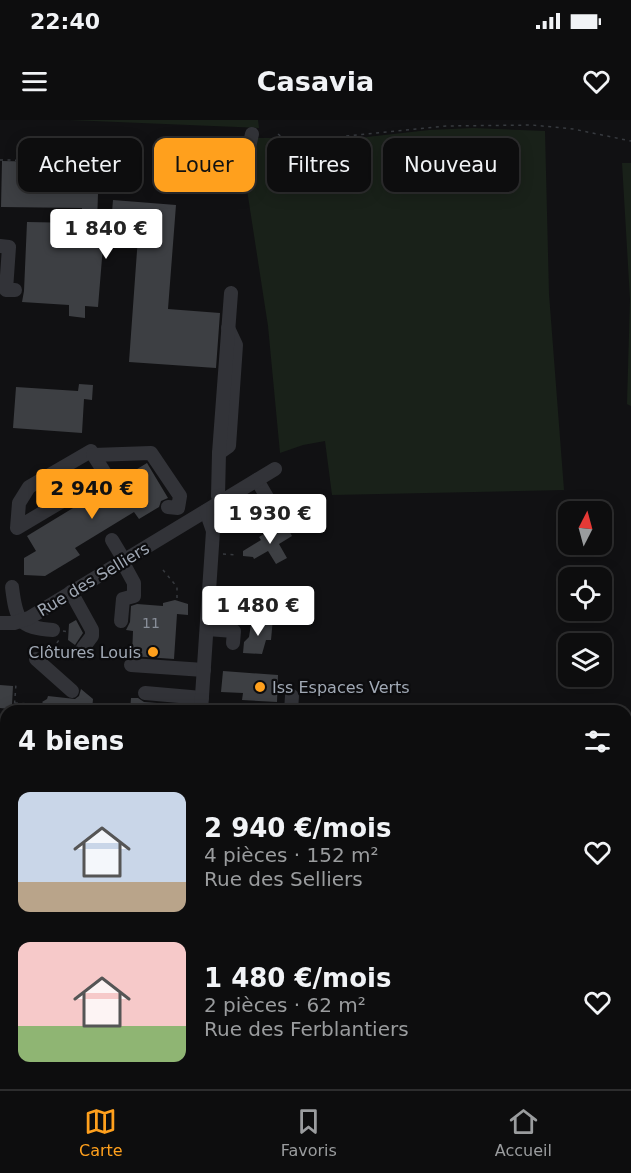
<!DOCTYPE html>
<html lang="fr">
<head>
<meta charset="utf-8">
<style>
	:root { --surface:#0d0d0e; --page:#1b1b1c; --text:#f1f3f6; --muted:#9a9c9e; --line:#2d2d2e; --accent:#ffa01d }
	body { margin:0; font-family:"DejaVu Sans",sans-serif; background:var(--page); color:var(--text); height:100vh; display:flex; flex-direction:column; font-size:22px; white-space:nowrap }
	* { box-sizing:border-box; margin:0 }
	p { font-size:20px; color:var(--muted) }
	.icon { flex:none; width:33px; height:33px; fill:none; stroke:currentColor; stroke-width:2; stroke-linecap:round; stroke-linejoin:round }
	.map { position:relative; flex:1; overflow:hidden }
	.side { position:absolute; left:0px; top:585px; width:632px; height:384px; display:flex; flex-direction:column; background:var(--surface); border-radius:18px 18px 0 0; box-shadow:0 3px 15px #0003,0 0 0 2px var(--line) }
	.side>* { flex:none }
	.top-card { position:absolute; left:18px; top:18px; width:596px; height:54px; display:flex; gap:12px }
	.needle { width:39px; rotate:6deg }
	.controls { position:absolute; left:558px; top:381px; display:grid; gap:12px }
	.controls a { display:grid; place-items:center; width:54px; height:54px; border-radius:12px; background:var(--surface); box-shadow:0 3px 15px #0003,0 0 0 2px var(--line); font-size:30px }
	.price { position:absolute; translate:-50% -51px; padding:0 14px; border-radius:6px; background:#fff; color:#222; font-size:20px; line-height:39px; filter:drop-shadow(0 2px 3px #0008) }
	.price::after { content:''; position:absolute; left:50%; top:36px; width:18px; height:14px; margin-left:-9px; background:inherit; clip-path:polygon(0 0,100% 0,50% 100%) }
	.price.active { background:var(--accent); color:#111 }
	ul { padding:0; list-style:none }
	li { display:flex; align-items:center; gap:18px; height:150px; padding:0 18px }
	li span { display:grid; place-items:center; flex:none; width:168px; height:120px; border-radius:12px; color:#555 }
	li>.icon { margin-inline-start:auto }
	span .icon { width:72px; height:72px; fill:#fffc; stroke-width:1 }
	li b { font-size:26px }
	h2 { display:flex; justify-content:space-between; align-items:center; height:72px; padding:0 18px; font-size:26px }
	.tag { padding:0 21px; border-radius:12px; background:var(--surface); box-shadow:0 3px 15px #0003,0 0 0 2px var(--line); font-size:21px; line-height:54px }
	.tag.active { background:var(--accent); color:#111 }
	.status { display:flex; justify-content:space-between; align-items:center; height:42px; padding:0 30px; background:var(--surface); direction:ltr }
	.status svg { height:16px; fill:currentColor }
	header { display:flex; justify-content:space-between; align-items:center; height:78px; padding:0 18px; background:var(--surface); font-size:27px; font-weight:700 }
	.dock { display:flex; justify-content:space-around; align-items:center; height:84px; border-top:2px solid var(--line); background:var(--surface); font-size:16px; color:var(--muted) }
	.dock a { display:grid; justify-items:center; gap:3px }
	.dock .active { color:var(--accent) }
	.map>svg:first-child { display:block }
	.green { fill:#192119 }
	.water { fill:#263137 }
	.building { fill:#3d3f43 }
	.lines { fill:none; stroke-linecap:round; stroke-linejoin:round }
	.path { stroke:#373a3f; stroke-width:1.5; stroke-dasharray:3 4.5; stroke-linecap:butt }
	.minor { stroke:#323338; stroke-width:14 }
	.poi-dot { fill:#ffa01d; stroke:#0c0c0e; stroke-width:2 }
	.labels { text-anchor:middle; stroke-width:4.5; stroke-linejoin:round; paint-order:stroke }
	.number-label { font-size:14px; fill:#888e98 }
	.street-label { font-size:16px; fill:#a1a9b5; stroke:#0c0c0e }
	.poi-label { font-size:16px; fill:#a1a9b5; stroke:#0c0c0e; text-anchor:end }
</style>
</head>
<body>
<div class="status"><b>22:40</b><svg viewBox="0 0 49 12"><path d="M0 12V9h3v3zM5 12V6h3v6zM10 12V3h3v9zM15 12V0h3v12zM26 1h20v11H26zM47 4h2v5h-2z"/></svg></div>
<header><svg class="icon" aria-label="menu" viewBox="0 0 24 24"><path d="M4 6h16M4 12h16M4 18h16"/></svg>Casavia<svg class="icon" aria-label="heart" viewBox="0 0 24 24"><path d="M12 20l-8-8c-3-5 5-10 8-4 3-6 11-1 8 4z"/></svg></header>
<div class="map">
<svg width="631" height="969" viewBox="0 0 631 969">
	<rect width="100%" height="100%" fill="#111113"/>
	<g class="green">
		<path d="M 69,0 L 258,0 L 259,8 L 237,7 Z"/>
		<path d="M 473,8 L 545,11 L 549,174 L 564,370 L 332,375 L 325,321 L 303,325 L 280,333 L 268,206 L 239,18 L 276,18 L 295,31 L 303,35 L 349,19 L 429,10 Z"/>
		<path d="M 622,43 L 631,43 L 631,286 L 627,284 L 630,179 Z"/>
		<path d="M 626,793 L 631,795 L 631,907 L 626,907 Z"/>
	</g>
	<path class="water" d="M 162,26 L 214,28 C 219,36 220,46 217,54 L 213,55 L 158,54 L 156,51 L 157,31 Z"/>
	<g class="building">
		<path d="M 2,41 L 99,43 L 97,104 L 111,104 L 113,80 L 176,85 L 168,189 L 220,193 L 216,248 L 129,242 L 138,117 L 104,114 L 98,187 L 85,186 L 85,198 L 69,196 L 69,185 L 22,182 L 24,171 L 27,102 L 81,103 L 82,88 L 1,87 Z"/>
		<path d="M 79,264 L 93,265 L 92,280 L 84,279 L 82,313 L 13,308 L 16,267 L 78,271 Z"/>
		<path d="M 147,343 L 168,378 L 161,381 L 159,387 L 139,399 L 134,392 L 75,428 L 80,435 L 45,456 L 24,455 L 24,438 L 36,431 L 27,416 Z"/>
		<path d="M 286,405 L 292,416 L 279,424 L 287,438 L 276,444 L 268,431 L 254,439 L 253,437 L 243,436 L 243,431 L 261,420 L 259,417 L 271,410 L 273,413 Z"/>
		<path d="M 175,480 L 188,484 L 188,495 L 177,494 L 174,539 L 132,536 L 133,511 L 126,510 L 130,502 L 131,486 L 137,484 L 163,486 L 163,483 Z"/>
		<path d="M 267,498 L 273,498 L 271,520 L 266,520 L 262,534 L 243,533 L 244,522 L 249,517 L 251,504 L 254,501 L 262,502 Z"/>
		<path d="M 76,500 L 83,513 L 75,525 L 68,520 L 69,504 Z"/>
		<path d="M 223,551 L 278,555 L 277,582 L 242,580 L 243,573 L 221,572 Z"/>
		<path d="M 0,565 L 13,566 L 12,585 L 9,585 L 9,589 L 0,588 Z"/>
		<path d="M 81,569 L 93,579 L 92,591 L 46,591 L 47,587 L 42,582 L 47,579 L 48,576 L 75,579 L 79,576 Z"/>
		<path d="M 131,578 L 138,578 L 144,582 L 170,584 L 170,591 L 130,591 Z"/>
	</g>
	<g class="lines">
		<g class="path">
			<path d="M 278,14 L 294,27 L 301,29 L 346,16 L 447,6 L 532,5 L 573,9 L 631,21"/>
			<path d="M 0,40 L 99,41"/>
			<path d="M 286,393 L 294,407 L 290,410"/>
			<path d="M 223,434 L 237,435"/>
			<path d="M 163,450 L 177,467 L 177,480"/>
			<path d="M 63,511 L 69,512"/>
			<path d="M 48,535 L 59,520"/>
			<path d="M 15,583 L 29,584"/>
			<path d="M 14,591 L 16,564"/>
			<path d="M 416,963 L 419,969"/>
		</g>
		<g class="minor">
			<path d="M 231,29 L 244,29 L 249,27 L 252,14"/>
			<path d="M 0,126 L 9,127 L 6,170 L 15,170"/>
			<path d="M 91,331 L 106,355 L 17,408 L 19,383 L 29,367 Z"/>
			<path d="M 219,333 L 229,326 L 236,225 L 228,208"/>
			<path d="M 93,335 L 151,333 L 180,376 L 178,388 L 168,387"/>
			<path d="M 257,360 L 275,391"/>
			<path d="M 220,382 L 218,376 L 219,333 L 231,173"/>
			<path d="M 112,420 L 124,440"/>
			<path d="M 12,467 C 16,500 19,508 53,510"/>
			<path d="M 71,472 L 92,510 L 92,516 L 83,528"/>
			<path d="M 121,501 L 123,479 L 134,476 L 134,463 L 122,441"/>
			<path d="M 0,503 L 14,503 L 29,498 L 275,349"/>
			<path d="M 207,509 L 234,511 L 233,523"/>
			<path d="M 36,539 L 72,571"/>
			<path d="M 131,545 L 204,550"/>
			<path d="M 145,573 L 202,578"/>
			<path d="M 201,591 L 213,411 L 206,391"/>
			<path d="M 291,591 L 292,576"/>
			<path d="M 0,827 L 6,828"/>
			<path d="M 0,925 L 6,925"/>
		</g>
	</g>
	<g class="poi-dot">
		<circle cx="153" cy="532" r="6"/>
		<circle cx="260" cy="567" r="6"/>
	</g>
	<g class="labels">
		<g class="number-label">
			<text x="151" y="508">11</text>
		</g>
		<g class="street-label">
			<text transform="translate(93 459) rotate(-31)" y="6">Rue des Selliers</text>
		</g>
		<g class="poi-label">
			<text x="141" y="538">Clôtures Louis</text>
			<text x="272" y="573" text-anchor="start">Iss Espaces Verts</text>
		</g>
	</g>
</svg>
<div class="controls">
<a><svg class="needle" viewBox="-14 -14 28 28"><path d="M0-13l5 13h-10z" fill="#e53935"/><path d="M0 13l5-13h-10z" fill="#9a9c9e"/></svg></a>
<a><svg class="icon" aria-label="locate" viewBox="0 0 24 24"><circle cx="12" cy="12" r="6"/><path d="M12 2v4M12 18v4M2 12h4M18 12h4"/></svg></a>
<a><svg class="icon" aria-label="layers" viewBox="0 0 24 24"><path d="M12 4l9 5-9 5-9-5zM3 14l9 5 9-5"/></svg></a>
</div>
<b class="price" style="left:106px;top:140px">1 840 €</b>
<b class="price active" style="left:92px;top:400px">2 940 €</b>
<b class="price" style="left:270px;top:425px">1 930 €</b>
<b class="price" style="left:258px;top:517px">1 480 €</b>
<div class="top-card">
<a class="tag">Acheter</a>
<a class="tag active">Louer</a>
<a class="tag">Filtres</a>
<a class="tag">Nouveau</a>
</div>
<section class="side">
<h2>4 biens<svg class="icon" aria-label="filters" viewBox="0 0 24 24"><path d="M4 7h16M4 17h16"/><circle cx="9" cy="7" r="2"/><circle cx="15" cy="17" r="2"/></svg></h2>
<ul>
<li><span style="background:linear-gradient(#c9d6e8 75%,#b9a48a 0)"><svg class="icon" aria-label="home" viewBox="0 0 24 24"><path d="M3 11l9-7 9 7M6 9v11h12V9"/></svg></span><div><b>2 940 €/mois</b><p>4 pièces · 152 m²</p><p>Rue des Selliers</p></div><svg class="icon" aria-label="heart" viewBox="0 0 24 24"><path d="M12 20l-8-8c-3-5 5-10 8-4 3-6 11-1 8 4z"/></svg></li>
<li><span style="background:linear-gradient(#f6c9c9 70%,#8fb573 0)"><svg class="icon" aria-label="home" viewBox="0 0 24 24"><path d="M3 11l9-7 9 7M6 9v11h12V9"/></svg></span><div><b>1 480 €/mois</b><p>2 pièces · 62 m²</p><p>Rue des Ferblantiers</p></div><svg class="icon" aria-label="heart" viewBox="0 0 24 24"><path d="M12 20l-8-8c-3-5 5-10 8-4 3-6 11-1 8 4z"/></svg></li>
</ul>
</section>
</div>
<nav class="dock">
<a class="active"><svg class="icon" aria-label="map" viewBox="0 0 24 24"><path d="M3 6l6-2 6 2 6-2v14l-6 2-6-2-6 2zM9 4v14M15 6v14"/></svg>Carte</a>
<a><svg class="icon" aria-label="saved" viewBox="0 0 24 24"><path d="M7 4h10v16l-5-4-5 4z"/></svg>Favoris</a>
<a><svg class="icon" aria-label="home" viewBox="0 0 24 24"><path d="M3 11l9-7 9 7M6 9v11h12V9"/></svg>Accueil</a>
</nav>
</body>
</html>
